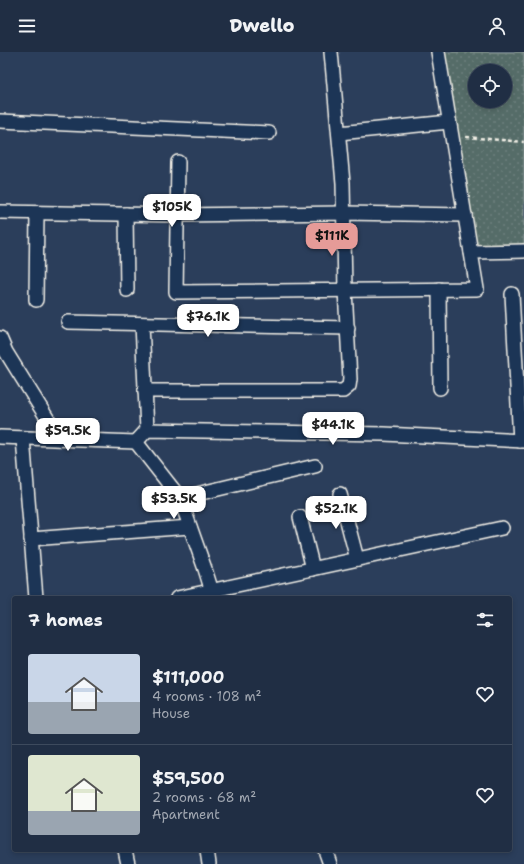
<!DOCTYPE html>
<html lang="en">
<head>
<meta charset="utf-8">
<style>
	:root { --surface:#202e44; --page:#28364b; --text:#f1f3f6; --muted:#a2a8b2; --line:#3d4a5d; --accent:#e69b98 }
	body { margin:0; font-family:"Shantell Sans",sans-serif; background:var(--page); color:var(--text); height:100vh; display:flex; flex-direction:column; font-size:15px; white-space:nowrap }
	* { box-sizing:border-box; margin:0 }
	p { font-size:13px; color:var(--muted) }
	.icon { flex:none; width:22px; height:22px; fill:none; stroke:currentColor; stroke-width:2; stroke-linecap:round; stroke-linejoin:round }
	.map { position:relative; flex:1; overflow:hidden }
	.side { position:absolute; left:12px; top:544px; width:500px; height:256px; display:flex; flex-direction:column; background:var(--surface); border-radius:4px; box-shadow:0 2px 6px #0003,0 0 0 1px var(--line) }
	.side>* { flex:none }
	.fabs { position:absolute; left:468px; top:12px; display:grid; gap:8px }
	.fabs a { display:grid; place-items:center; width:44px; height:44px; border-radius:50%; background:var(--surface); box-shadow:0 2px 6px #0003,0 0 0 1px var(--line); font-size:20px }
	.price { position:absolute; translate:-50% -34px; padding:0 9px; border-radius:8px; background:#fff; color:#222; font-size:13px; line-height:26px; filter:drop-shadow(0 1px 2px #0008) }
	.price::after { content:''; position:absolute; left:50%; top:24px; width:12px; height:9px; margin-left:-6px; background:inherit; clip-path:polygon(0 0,100% 0,50% 100%) }
	.price.current { background:var(--accent); color:#111 }
	ul { padding:0; list-style:none }
	li { display:flex; align-items:center; gap:12px; height:100px; padding:0 16px }
	li+li { border-top:1px solid var(--line) }
	li span { display:grid; place-items:center; flex:none; width:112px; height:80px; border-radius:4px; color:#555 }
	li>.icon { margin-inline-start:auto }
	span .icon { width:48px; height:48px; fill:#fffc; stroke-width:1 }
	li b { font-size:17px }
	h2 { display:flex; justify-content:space-between; align-items:center; height:48px; padding:0 16px; font-size:17px }
	header { display:flex; justify-content:space-between; align-items:center; height:52px; padding:0 16px; background:var(--surface); font-size:18px; font-weight:800 }
	.map>svg:first-child { display:block }
	.park { fill:url(#park-dots); stroke:#a4aea8; fill-rule:evenodd }
	.lines { fill:none; stroke-linecap:round; stroke-linejoin:round }
	.minor-casing { stroke:#f4f1e8; stroke-width:16 }
	.path { stroke:#f4f1e8; stroke-width:2.5; stroke-dasharray:4 3; stroke-linecap:butt }
	.minor { stroke:#1d3557; stroke-width:13 }
</style>
</head>
<body>
<header><svg class="icon" aria-label="menu" viewBox="0 0 24 24"><path d="M4 6h16M4 12h16M4 18h16"/></svg>Dwello<svg class="icon" aria-label="person" viewBox="0 0 24 24"><circle cx="12" cy="8" r="4"/><path d="M4 21q1-7 8-7t8 7"/></svg></header>
<div class="map">
<svg width="524" height="812" viewBox="0 0 524 812">
	<defs>
		<pattern id="park-dots" width="8" height="8" patternUnits="userSpaceOnUse"><rect width="8" height="8" fill="#556c68"/><path d="M2 2h.1M6 6h.1" fill="none" stroke="#6e817e" stroke-width="1.8" stroke-linecap="round"/></pattern>
	</defs>
	<rect width="100%" height="100%" fill="#2b3e5b"/>
	<filter id="ink" filterUnits="userSpaceOnUse"><feTurbulence type="fractalNoise" baseFrequency=".025" numOctaves="2"/><feDisplacementMap in="SourceGraphic" scale="8" xChannelSelector="R" yChannelSelector="G"/><feConvolveMatrix kernelMatrix="1 2 1 2 8 2 1 2 1" color-interpolation-filters="sRGB"/></filter>
	<g filter="url(#ink)">
		<path class="park" d="M 438,0 L 524,0 L 524,199 L 471,200 ZM 475,19 L 505,19 L 505,49 L 475,49 Z"/>
		<g class="lines">
			<defs>
				<g id="minor">
					<path d="M 0,69 L 269,81"/>
					<path d="M 339,81 L 449,70"/>
					<path d="M 178,110 L 176,240 L 477,237 L 438,0"/>
					<path d="M 0,160 L 177,163 L 344,161 L 465,163"/>
					<path d="M 126,162 L 127,238"/>
					<path d="M 471,200 L 524,199"/>
					<path d="M 439,237 L 440,336"/>
					<path d="M 512,242 L 520,389"/>
					<path d="M 36,248 L 37,161"/>
					<path d="M 68,270 L 348,276"/>
					<path d="M 142,272 L 147,378"/>
					<path d="M 0,286 L 6,300 L 60,387"/>
					<path d="M 145,339 L 343,339 L 349,334 L 350,327 L 345,238 L 343,131 L 331,0"/>
					<path d="M 0,385 L 136,390 L 147,378 L 384,382 L 524,389"/>
					<path d="M 23,386 L 36,546"/>
					<path d="M 136,390 L 180,446 L 205,517 L 214,546"/>
					<path d="M 340,442 L 357,507"/>
					<path d="M 180,446 L 315,414"/>
					<path d="M 300,465 L 313,517"/>
					<path d="M 31,487 L 190,475"/>
					<path d="M 177,546 L 502,476"/>
					<path d="M 125,798 L 128,812"/>
					<path d="M 207,798 L 209,812"/>
					<path d="M 325,798 L 330,812"/>
				</g>
			</defs>
			<use href="#minor" class="minor-casing"/>
			<path class="path" d="M 466,85 L 524,90"/>
			<use href="#minor" class="minor"/>
		</g>
	</g>
</svg>
<div class="fabs">
<a><svg class="icon" aria-label="locate" viewBox="0 0 24 24"><circle cx="12" cy="12" r="6"/><path d="M12 2v4M12 18v4M2 12h4M18 12h4"/></svg></a>
</div>
<b class="price" style="left:172px;top:176px">$105K</b>
<b class="price current" style="left:332px;top:205px">$111K</b>
<b class="price" style="left:208px;top:286px">$76.1K</b>
<b class="price" style="left:333px;top:394px">$44.1K</b>
<b class="price" style="left:68px;top:400px">$59.5K</b>
<b class="price" style="left:174px;top:468px">$53.5K</b>
<b class="price" style="left:336px;top:478px">$52.1K</b>
<section class="side">
<h2>7 homes<svg class="icon" aria-label="filters" viewBox="0 0 24 24"><path d="M4 7h16M4 17h16"/><circle cx="9" cy="7" r="2"/><circle cx="15" cy="17" r="2"/></svg></h2>
<ul>
<li><span style="background:linear-gradient(#c9d6e8 60%,#9aa5b1 0)"><svg class="icon" aria-label="home" viewBox="0 0 24 24"><path d="M3 11l9-7 9 7M6 9v11h12V9"/></svg></span><div><b>$111,000</b><p>4 rooms · 108 m²</p><p>House</p></div><svg class="icon" aria-label="heart" viewBox="0 0 24 24"><path d="M12 20l-8-8c-3-5 5-10 8-4 3-6 11-1 8 4z"/></svg></li>
<li><span style="background:linear-gradient(#dfe7d0 70%,#9aa5b1 0)"><svg class="icon" aria-label="home" viewBox="0 0 24 24"><path d="M3 11l9-7 9 7M6 9v11h12V9"/></svg></span><div><b>$59,500</b><p>2 rooms · 68 m²</p><p>Apartment</p></div><svg class="icon" aria-label="heart" viewBox="0 0 24 24"><path d="M12 20l-8-8c-3-5 5-10 8-4 3-6 11-1 8 4z"/></svg></li>
</ul>
</section>
</div>
</body>
</html>
